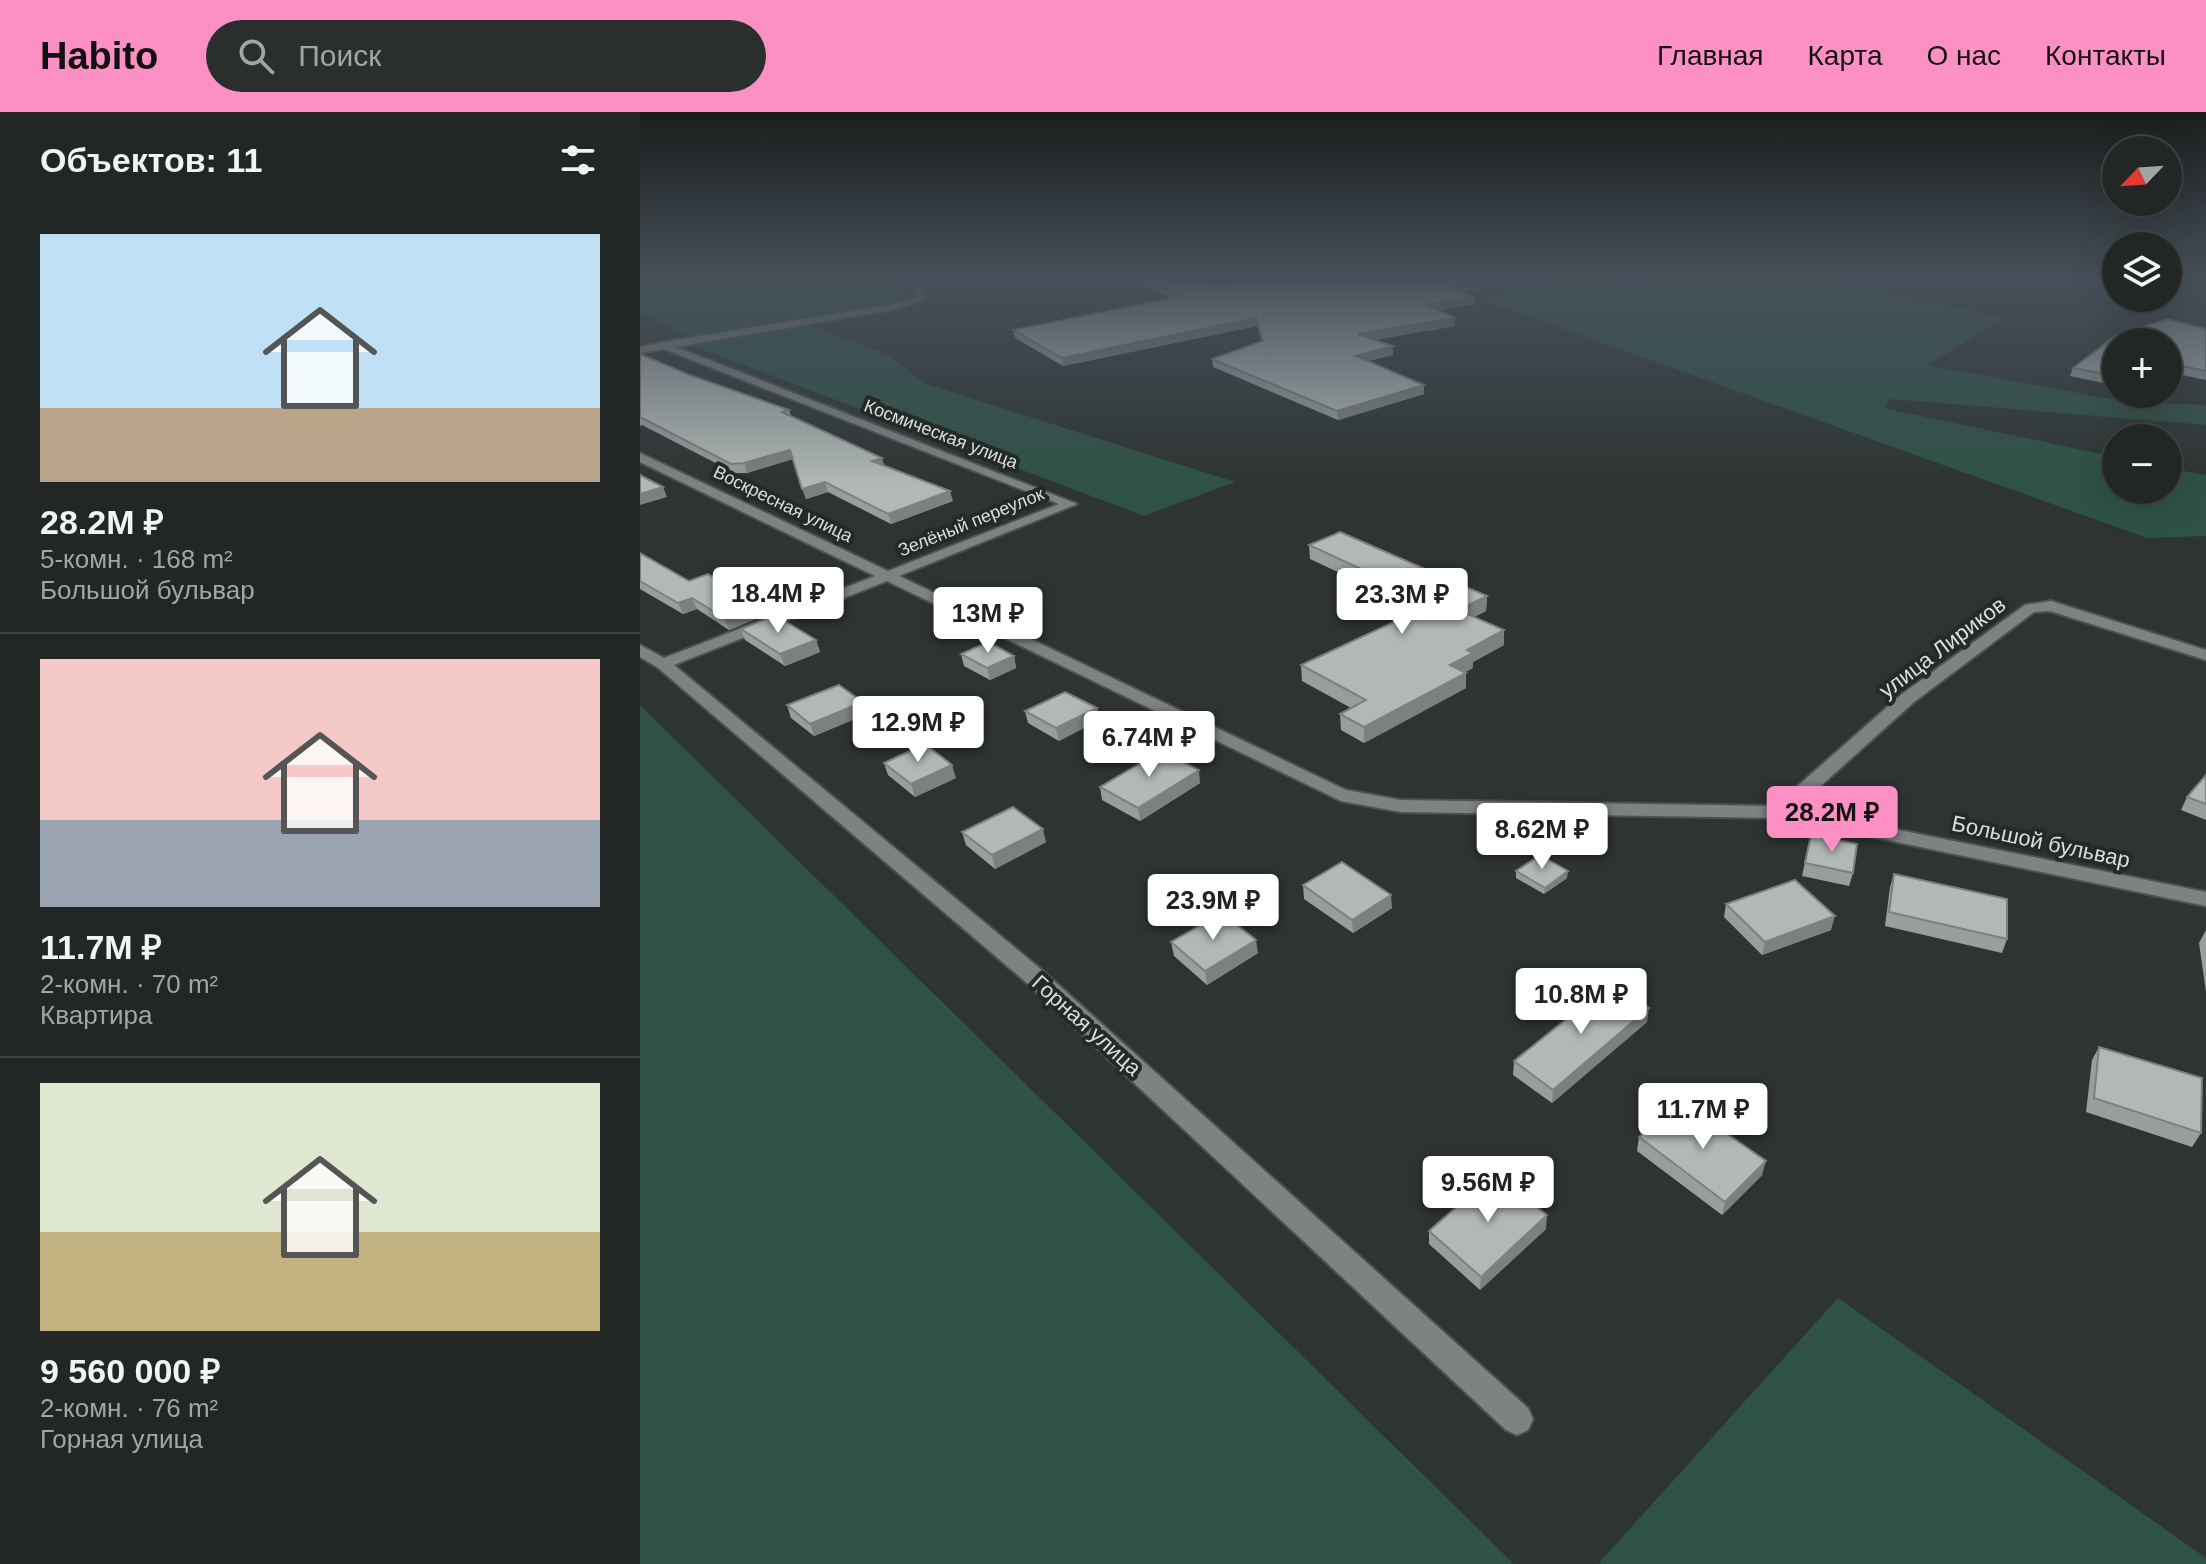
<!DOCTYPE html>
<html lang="ru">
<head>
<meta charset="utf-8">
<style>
	:root { --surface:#222726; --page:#2a2f2e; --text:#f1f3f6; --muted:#a2a5a7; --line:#3f4443; --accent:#fc8fc3 }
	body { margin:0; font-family:Arial,sans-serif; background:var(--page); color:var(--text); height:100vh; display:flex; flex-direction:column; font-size:30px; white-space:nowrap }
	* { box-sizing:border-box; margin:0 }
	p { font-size:26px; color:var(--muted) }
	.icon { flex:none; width:44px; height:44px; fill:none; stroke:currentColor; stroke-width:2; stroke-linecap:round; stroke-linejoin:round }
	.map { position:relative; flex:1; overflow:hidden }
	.panel { display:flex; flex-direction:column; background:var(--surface); width:640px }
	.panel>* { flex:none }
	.needle { width:52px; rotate:245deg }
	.tools { position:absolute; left:1462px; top:24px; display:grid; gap:16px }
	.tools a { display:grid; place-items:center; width:80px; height:80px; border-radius:50%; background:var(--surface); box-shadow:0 8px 32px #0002,0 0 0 2px var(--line); font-size:40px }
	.price { position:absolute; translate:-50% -68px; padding:0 18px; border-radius:8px; background:#fff; color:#222; font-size:26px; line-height:52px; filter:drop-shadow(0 2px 4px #0008) }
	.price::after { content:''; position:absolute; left:50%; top:48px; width:24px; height:18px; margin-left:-12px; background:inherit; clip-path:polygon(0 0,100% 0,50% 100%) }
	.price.active { background:var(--accent); color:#111 }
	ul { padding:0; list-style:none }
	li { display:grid; align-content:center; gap:16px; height:424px; padding:0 40px }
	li+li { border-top:2px solid var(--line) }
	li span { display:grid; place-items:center; height:248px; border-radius:0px; color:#555 }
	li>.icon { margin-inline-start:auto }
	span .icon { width:144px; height:144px; fill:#fffc; stroke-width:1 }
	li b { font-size:34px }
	h2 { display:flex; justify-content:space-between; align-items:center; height:96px; padding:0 40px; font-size:34px }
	header { display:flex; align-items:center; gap:48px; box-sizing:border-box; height:112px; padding:0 40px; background:var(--accent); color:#111 }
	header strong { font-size:38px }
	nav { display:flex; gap:44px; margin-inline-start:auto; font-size:28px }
	.search { width:560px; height:72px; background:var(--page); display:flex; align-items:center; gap:20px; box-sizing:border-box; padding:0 28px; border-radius:44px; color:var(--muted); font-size:30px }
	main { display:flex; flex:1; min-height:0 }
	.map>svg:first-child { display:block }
	.green { fill:#2e5246 }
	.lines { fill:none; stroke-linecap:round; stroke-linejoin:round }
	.street-casing { stroke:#4d5250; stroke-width:4 }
	.street { fill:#7d8380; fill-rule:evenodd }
	.wall { fill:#989e9c }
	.shaded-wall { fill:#7c817f }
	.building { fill:#b1b8b5; stroke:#7c817f; stroke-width:2 }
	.labels { text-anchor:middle; stroke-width:8; stroke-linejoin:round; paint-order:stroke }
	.far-street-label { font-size:18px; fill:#dbdfdd; stroke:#242a28 }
	.street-label { font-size:22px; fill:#dbdfdd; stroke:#242a28 }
</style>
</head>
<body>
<header>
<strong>Habito</strong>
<div class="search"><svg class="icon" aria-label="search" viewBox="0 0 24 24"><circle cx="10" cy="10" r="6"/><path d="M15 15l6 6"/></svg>Поиск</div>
<nav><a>Главная</a><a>Карта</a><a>О нас</a><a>Контакты</a></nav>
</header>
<main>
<section class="panel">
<h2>Объектов: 11<svg class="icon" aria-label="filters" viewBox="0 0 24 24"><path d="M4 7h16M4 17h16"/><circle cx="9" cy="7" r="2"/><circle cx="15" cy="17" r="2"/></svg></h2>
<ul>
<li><span style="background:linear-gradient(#bfe0f5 70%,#b9a48a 0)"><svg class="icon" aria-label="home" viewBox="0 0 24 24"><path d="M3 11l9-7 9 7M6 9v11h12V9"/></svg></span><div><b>28.2M ₽</b><p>5-комн. · 168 m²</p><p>Большой бульвар</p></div></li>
<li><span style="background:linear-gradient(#f6c9c9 65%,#9aa5b1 0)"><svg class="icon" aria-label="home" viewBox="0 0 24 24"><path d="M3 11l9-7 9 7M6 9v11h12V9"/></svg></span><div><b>11.7M ₽</b><p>2-комн. · 70 m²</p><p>Квартира</p></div></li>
<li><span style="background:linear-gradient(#dfe7d0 60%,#c2b280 0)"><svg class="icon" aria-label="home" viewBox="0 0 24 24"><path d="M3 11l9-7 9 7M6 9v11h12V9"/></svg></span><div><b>9 560 000 ₽</b><p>2-комн. · 76 m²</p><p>Горная улица</p></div></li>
</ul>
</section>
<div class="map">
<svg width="1566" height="1452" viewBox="0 0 1566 1452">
	<rect width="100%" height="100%" fill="#2e3432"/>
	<g class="green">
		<path d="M 0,168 L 250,168 L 270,186 L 152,207 L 247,242 L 283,271 L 595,370 L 504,404 L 53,234 L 47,223 L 0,200 Z"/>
		<path d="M 922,168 L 967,168 L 990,175 L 1016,168 L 1189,168 L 1365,206 L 1287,253 L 1487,290 L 1566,293 L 1566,313 L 1251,287 L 1243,296 L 1476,345 L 1476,378 L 1528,378 L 1528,356 L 1566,363 L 1566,424 L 1507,426 L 837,186 Z"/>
		<path d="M 0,593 L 874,1452 L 0,1452 Z"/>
		<path d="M 1198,1186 L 1566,1446 L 1566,1452 L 958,1452 Z"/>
	</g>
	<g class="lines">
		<defs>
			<path id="street" d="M 263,168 L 273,168 L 282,175 L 284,188 L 256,197 L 36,235 L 437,392 L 259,464 L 706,678 L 761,688 L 1135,694 L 1262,582 L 1385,493 L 1411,489 L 1566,538 L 1566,548 L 1410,499 L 1394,500 L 1274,590 L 1155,697 L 1566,780 L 1566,794 L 1140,706 L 761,700 L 701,689 L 247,469 L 34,553 L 403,859 L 888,1296 L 893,1307 L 888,1318 L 877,1323 L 866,1318 L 387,871 L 17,555 L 0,545 L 0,533 L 24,546 L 235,464 L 0,350 L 0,341 L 248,459 L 419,392 L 24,237 L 0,241 L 0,235 L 23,230 L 255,192 L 276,185 L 275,178 Z"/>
		</defs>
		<use href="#street" class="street-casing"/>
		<use href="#street" class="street"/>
	</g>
	<g class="wall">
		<path d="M 488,168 L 559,168 L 560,171 L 579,175 L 618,168 L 881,168 L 823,180 L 835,185 L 835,192 L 799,198 L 815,214 L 734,228 L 753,243 L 728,249 L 784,282 L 698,308 L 573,255 L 572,247 L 622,230 L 617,214 L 423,254 L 375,226 L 373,218 L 531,186 Z"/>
		<path d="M 1527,207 L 1566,217 L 1566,268 L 1528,260 L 1528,230 L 1476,230 L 1476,266 L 1468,272 L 1430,264 L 1433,256 L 1477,223 Z"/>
		<path d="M 0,242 L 47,262 L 149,298 L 151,304 L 313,389 L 251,412 L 188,380 L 166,387 L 153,347 L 107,361 L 95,361 L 2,313 L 0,314 Z"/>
		<path d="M 669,433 L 847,484 L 846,499 L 834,505 L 864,533 L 833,550 L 833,556 L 825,560 L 826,576 L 724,631 L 701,618 L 700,602 L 711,596 L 662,569 L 661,553 L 779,498 L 670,447 Z"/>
		<path d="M 0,441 L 49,469 L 123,504 L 89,518 L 57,497 L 43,502 L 0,477 Z"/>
		<path d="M 101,517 L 176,528 L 180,540 L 145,554 L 105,528 Z"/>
		<path d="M 321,542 L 374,544 L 376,556 L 350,568 L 324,554 Z"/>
		<path d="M 147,593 L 227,602 L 174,624 L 151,606 Z"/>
		<path d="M 457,596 L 459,608 L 419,629 L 388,611 L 385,599 Z"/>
		<path d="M 244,651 L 316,666 L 275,685 L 248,663 Z"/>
		<path d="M 1566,663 L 1566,708 L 1541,698 L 1547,685 Z"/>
		<path d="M 560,671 L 500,709 L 462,688 L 460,675 Z"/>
		<path d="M 322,720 L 406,730 L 355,757 L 326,733 Z"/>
		<path d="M 1171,723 L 1213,761 L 1209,774 L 1162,764 Z"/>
		<path d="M 876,759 L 927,766 L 904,782 L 876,766 Z"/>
		<path d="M 1254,762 L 1367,827 L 1362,841 L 1245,814 L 1250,775 Z"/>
		<path d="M 663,773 L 752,796 L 713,821 L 664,787 Z"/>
		<path d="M 1086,792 L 1191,818 L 1122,843 L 1084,805 Z"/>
		<path d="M 1566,818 L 1566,880 L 1559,831 Z"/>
		<path d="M 531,830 L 618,841 L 567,873 L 534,844 Z"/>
		<path d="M 1007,910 L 912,991 L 873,963 L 874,949 Z"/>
		<path d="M 1459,935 L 1561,1021 L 1552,1035 L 1446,1000 L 1452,948 Z"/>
		<path d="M 999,1025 L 1122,1063 L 1082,1103 L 997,1039 Z"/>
		<path d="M 906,1117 L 840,1178 L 789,1132 L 789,1119 Z"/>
	</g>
	<g class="shaded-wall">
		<path d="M 844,168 L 881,168 L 811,182 L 811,175 Z"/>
		<path d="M 835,185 L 835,192 L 787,200 L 787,193 Z"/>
		<path d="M 616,206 L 617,214 L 423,254 L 422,246 Z"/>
		<path d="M 815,206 L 815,214 L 719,230 L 718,222 Z"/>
		<path d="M 753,234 L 753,243 L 716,252 L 716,244 Z"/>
		<path d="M 1476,260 L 1476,266 L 1468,272 L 1471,263 Z"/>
		<path d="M 784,273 L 784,282 L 698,308 L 697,299 Z"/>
		<path d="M 150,338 L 153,347 L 107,361 L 104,351 Z"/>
		<path d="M 242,346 L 245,355 L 232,349 Z"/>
		<path d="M 185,370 L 188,380 L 166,387 L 162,377 Z"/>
		<path d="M 23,375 L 27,385 L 0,393 L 0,382 Z"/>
		<path d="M 310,379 L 313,389 L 251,412 L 248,402 Z"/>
		<path d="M 847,484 L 846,499 L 818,513 L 818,498 Z"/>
		<path d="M 52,486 L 57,497 L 43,502 L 38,491 Z"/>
		<path d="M 118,493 L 123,504 L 89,518 L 84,506 Z"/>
		<path d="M 864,518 L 864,533 L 833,550 L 833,556 L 810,568 L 810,553 L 827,538 Z"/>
		<path d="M 176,528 L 180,540 L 145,554 L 140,542 Z"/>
		<path d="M 374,544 L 376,556 L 350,568 L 347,556 Z"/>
		<path d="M 826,561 L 826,576 L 724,631 L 724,615 Z"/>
		<path d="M 223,590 L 227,602 L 174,624 L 170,612 Z"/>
		<path d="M 457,596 L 459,608 L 419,629 L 416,616 Z"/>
		<path d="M 312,653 L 316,666 L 275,685 L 271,672 Z"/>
		<path d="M 559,658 L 560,671 L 500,709 L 498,696 Z"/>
		<path d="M 403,717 L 406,730 L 355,757 L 352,743 Z"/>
		<path d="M 928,759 L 927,766 L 904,782 L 905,776 Z"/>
		<path d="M 751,783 L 752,796 L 713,821 L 712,808 Z"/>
		<path d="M 1195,804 L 1191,818 L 1122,843 L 1125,830 Z"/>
		<path d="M 616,828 L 618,841 L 567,873 L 565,859 Z"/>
		<path d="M 1009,896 L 1007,910 L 912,991 L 913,978 Z"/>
		<path d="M 1126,1049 L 1122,1063 L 1082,1103 L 1085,1090 Z"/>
		<path d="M 907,1103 L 906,1117 L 840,1178 L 841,1165 Z"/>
	</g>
	<g class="building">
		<path d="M 505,168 L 559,168 L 559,171 L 565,170 L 579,175 L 618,168 L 844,168 L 811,175 L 835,185 L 787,193 L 815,206 L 718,222 L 753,234 L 716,244 L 784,273 L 697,299 L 572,247 L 623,229 L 616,206 L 422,246 L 373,218 L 542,184 Z"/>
		<path d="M 1527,207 L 1566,217 L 1566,259 L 1528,251 L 1528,230 L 1476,230 L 1476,260 L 1471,263 L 1433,256 L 1477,223 Z"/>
		<path d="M 0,242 L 47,262 L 149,298 L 142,300 L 242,346 L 232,349 L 310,379 L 248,402 L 185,370 L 162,377 L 150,338 L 104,351 L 91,352 L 0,305 Z"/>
		<path d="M 0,363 L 23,375 L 0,382 Z"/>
		<path d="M 700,420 L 847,484 L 818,498 L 864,518 L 827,538 L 833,541 L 810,553 L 826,561 L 724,615 L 700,602 L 726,588 L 661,553 L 795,491 L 669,433 Z"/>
		<path d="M 0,441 L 49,469 L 68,462 L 118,493 L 84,506 L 52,486 L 38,491 L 0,469 Z"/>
		<path d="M 135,503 L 176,528 L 140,542 L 101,517 Z"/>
		<path d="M 348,530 L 374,544 L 347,556 L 321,542 Z"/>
		<path d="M 199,573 L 223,590 L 170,612 L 147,593 Z"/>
		<path d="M 425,580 L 457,596 L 416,616 L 385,599 Z"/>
		<path d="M 285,632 L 312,653 L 271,672 L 244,651 Z"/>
		<path d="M 521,639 L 559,658 L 498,696 L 460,675 Z"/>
		<path d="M 1566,663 L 1566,692 L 1547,685 Z"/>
		<path d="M 373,695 L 403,717 L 352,743 L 322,720 Z"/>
		<path d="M 1171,723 L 1217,732 L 1213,761 L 1165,751 Z"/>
		<path d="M 900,743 L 928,759 L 905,776 L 876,759 Z"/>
		<path d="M 702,750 L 751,783 L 712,808 L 663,773 Z"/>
		<path d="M 1254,762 L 1367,787 L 1367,827 L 1249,800 Z"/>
		<path d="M 1155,768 L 1195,804 L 1125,830 L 1086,792 Z"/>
		<path d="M 582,801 L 616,828 L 565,859 L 531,830 Z"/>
		<path d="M 970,872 L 1009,896 L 913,978 L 874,949 Z"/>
		<path d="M 1459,935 L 1562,966 L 1561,1021 L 1454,986 Z"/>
		<path d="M 1040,989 L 1126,1049 L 1085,1090 L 999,1025 Z"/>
		<path d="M 855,1061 L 907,1103 L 841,1165 L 789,1119 Z"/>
	</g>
	<linearGradient id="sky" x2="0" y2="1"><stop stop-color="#191d1c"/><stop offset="0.45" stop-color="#46505a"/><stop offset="1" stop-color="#46505a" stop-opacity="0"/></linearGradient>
	<rect width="1566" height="372" fill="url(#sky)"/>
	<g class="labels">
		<g class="far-street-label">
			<text transform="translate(301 322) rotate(21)" y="6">Космическая улица</text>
			<text transform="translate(143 392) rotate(26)" y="6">Воскресная улица</text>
			<text transform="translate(331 410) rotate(-22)" y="6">Зелёный переулок</text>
		</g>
		<g class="street-label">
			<text transform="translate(1302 535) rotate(-37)" y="8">улица Лириков</text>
			<text transform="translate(1401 729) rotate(12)" y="8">Большой бульвар</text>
			<text transform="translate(447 913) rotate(42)" y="8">Горная улица</text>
		</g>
	</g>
</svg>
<div class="tools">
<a><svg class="needle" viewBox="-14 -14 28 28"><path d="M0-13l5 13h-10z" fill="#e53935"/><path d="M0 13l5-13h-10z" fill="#a2a5a7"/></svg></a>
<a><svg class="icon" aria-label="layers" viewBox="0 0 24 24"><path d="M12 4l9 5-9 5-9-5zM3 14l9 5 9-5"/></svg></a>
<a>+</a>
<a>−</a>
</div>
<b class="price" style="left:138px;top:523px">18.4M ₽</b>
<b class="price" style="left:762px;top:524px">23.3M ₽</b>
<b class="price" style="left:348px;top:543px">13M ₽</b>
<b class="price" style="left:278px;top:652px">12.9M ₽</b>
<b class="price" style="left:509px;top:667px">6.74M ₽</b>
<b class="price active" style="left:1192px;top:742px">28.2M ₽</b>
<b class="price" style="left:902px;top:759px">8.62M ₽</b>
<b class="price" style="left:573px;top:830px">23.9M ₽</b>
<b class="price" style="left:941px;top:924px">10.8M ₽</b>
<b class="price" style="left:1063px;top:1039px">11.7M ₽</b>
<b class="price" style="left:848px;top:1112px">9.56M ₽</b>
</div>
</main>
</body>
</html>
